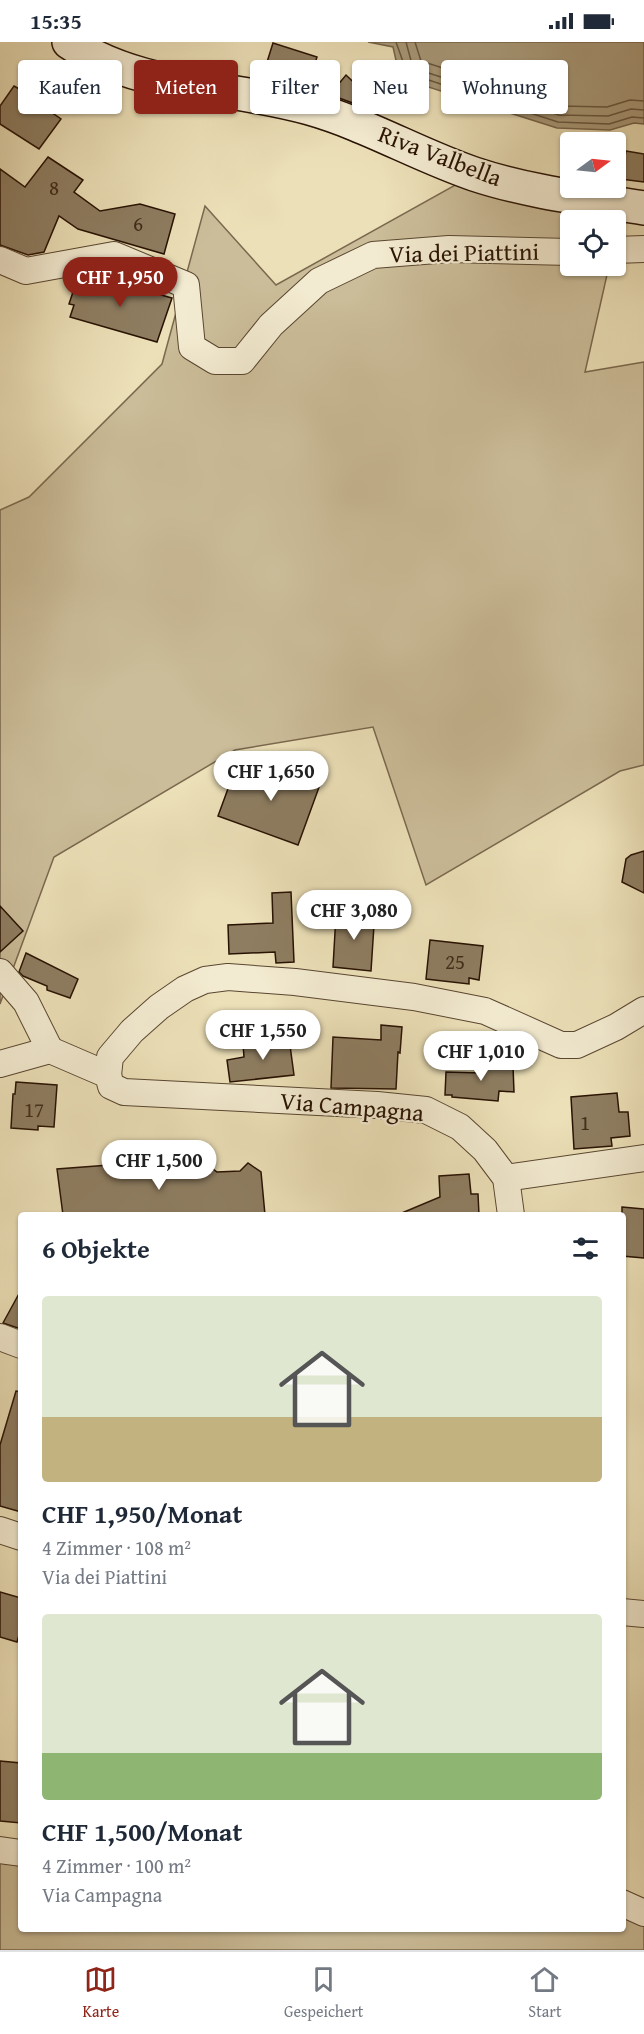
<!DOCTYPE html>
<html lang="de">
<head>
<meta charset="utf-8">
<style>
	:root { --surface:#fff; --page:#f6f6f7; --text:#1f2937; --muted:#747a83; --line:#e0e1e3; --accent:#8f2418 }
	body { margin:0; font-family:"Gentium Book Plus",serif; background:var(--page); color:var(--text); height:100vh; display:flex; flex-direction:column; font-size:22px; white-space:nowrap }
	* { box-sizing:border-box; margin:0 }
	p { font-size:20px; color:var(--muted) }
	.icon { flex:none; width:33px; height:33px; fill:none; stroke:currentColor; stroke-width:2; stroke-linecap:round; stroke-linejoin:round }
	.map { position:relative; flex:1; overflow:hidden }
	.details { position:absolute; left:18px; top:1170px; width:608px; height:720px; display:flex; flex-direction:column; background:var(--surface); border-radius:6px; box-shadow:0 2px 4px #0004 }
	.details>* { flex:none }
	.top-card { position:absolute; left:18px; top:18px; width:609px; height:54px; display:flex; gap:12px }
	.needle { width:39px; rotate:75deg }
	.controls { position:absolute; left:560px; top:90px; display:grid; gap:12px }
	.controls a { display:grid; place-items:center; width:66px; height:66px; border-radius:6px; background:var(--surface); box-shadow:0 2px 4px #0004; font-size:30px }
	.price { position:absolute; translate:-50% -51px; padding:0 14px; border-radius:21px; background:#fff; color:#222; font-size:20px; line-height:39px; filter:drop-shadow(0 2px 3px #0008) }
	.price::after { content:''; position:absolute; left:50%; top:36px; width:18px; height:14px; margin-left:-9px; background:inherit; clip-path:polygon(0 0,100% 0,50% 100%) }
	.price.current { background:var(--accent); color:#fff }
	ul { padding:0; list-style:none }
	li { display:grid; align-content:center; gap:12px; height:318px; padding:0 24px }
	li span { display:grid; place-items:center; height:186px; border-radius:6px; color:#555 }
	li>.icon { margin-inline-start:auto }
	span .icon { width:108px; height:108px; fill:#fffc; stroke-width:1 }
	li b { font-size:26px }
	h2 { display:flex; justify-content:space-between; align-items:center; height:72px; padding:0 24px; font-size:26px }
	.chip { padding:0 21px; border-radius:6px; background:var(--surface); box-shadow:0 2px 4px #0004; font-size:21px; line-height:54px }
	.chip.current { background:var(--accent); color:#fff }
	.status { display:flex; justify-content:space-between; align-items:center; height:42px; padding:0 30px; background:var(--surface); direction:ltr }
	.status svg { height:16px; fill:currentColor }
	.tabs { display:flex; justify-content:space-around; align-items:center; height:84px; border-top:2px solid var(--line); background:var(--surface); font-size:16px; color:var(--muted) }
	.tabs a { display:grid; justify-items:center; gap:3px }
	.tabs .current { color:var(--accent) }
	.map>svg:first-child { display:block }
	.green { fill:#cbbd99; stroke:#7a684e; stroke-width:1.5 }
	.water { fill:#a99a7a; stroke:#75644a; stroke-width:1.5 }
	.lines { fill:none; stroke-linecap:round; stroke-linejoin:round }
	.shore { stroke:#68563e; stroke-width:1.5 }
	.building { fill:#8e7d61; stroke:#281203; stroke-width:1.5 }
	.street-casing { stroke:#594630; stroke-width:28 }
	.secondary-casing { stroke:#281203; stroke-width:36 }
	.street { stroke:#f3ebd1; stroke-width:26 }
	.secondary { stroke:#f3ebd1; stroke-width:33 }
	.labels { text-anchor:middle; stroke-width:4.5; stroke-linejoin:round; paint-order:stroke }
	.number-label { font-size:21px; fill:#422d1a }
	.street-label { font-size:24px; fill:#281203; stroke:#f3ebd1 }
</style>
</head>
<body>
<div class="status"><b>15:35</b><svg viewBox="0 0 49 12"><path d="M0 12V9h3v3zM5 12V6h3v6zM10 12V3h3v9zM15 12V0h3v12zM26 1h20v11H26zM47 4h2v5h-2z"/></svg></div>
<div class="map">
<svg width="644" height="1908" viewBox="0 0 644 1908">
	<rect width="100%" height="100%" fill="#ece0b8"/>
	<filter id="stains"><feTurbulence type="fractalNoise" baseFrequency=".00333" numOctaves="4"/><feColorMatrix values="0 0 0 0 .2 0 0 0 0 .09 0 0 0 0 .02 0 0 0 .5 -.17"/></filter>
	<radialGradient id="worn" r=".72"><stop offset=".6" stop-color="#630" stop-opacity="0"/><stop offset="1" stop-color="#630" stop-opacity=".3"/></radialGradient>
	<g class="green">
		<path d="M 475,132 L 623,163 L 615,199 L 615,178 L 570,178 L 570,224 L 609,224 L 585,330 L 644,320 L 644,723 L 620,729 L 426,843 L 373,685 L 235,708 L 54,815 L 0,962 L 0,468 L 29,455 L 162,322 L 205,164 L 276,243 Z"/>
		<path d="M 0,1808 L 21,1811 L 21,1887 L 622,1887 L 623,1861 L 644,1871 L 644,1908 L 0,1908 Z"/>
	</g>
	<path class="water" d="M 368,0 L 644,0 L 644,82 L 634,81 L 610,88 L 557,86 L 400,36 L 393,5 Z"/>
	<g class="lines">
		<g class="shore">
			<path d="M 396,0 L 407,31 L 558,80 L 609,82 L 632,75 L 644,76"/>
			<path d="M 406,0 L 413,26 L 559,73 L 608,74 L 631,67 L 644,68"/>
			<path d="M 415,0 L 421,19 L 560,64 L 607,65 L 630,58 L 644,59"/>
		</g>
	</g>
	<g class="building">
		<path d="M 273,1 L 317,15 L 308,43 L 289,37 L 287,41 L 262,36 Z"/>
		<path d="M 346,33 L 369,55 L 361,64 L 339,56 L 332,50 Z"/>
		<path d="M 14,44 L 40,59 L 38,61 L 61,77 L 39,107 L 0,82 L 0,64 Z"/>
		<path d="M 626,109 L 644,112 L 644,140 L 621,137 Z"/>
		<path d="M 48,115 L 83,138 L 74,150 L 100,169 L 140,162 L 175,172 L 164,212 L 78,187 L 59,174 L 44,210 L 28,213 L 0,203 L 0,127 L 25,145 Z"/>
		<path d="M 84,234 L 132,248 L 133,245 L 172,256 L 157,300 L 70,275 L 74,263 L 69,262 L 78,235 Z"/>
		<path d="M 241,721 L 294,740 L 298,728 L 322,737 L 298,803 L 218,774 L 229,744 L 232,745 Z"/>
		<path d="M 644,809 L 644,851 L 622,840 L 626,817 L 631,813 Z"/>
		<path d="M 291,850 L 294,920 L 276,921 L 275,910 L 229,912 L 228,883 L 273,881 L 272,851 Z"/>
		<path d="M 0,864 L 23,889 L 0,910 Z"/>
		<path d="M 375,868 L 371,929 L 333,925 L 336,873 Z"/>
		<path d="M 430,898 L 483,904 L 479,938 L 469,936 L 469,942 L 426,937 Z"/>
		<path d="M 26,911 L 78,937 L 70,956 L 47,948 L 47,944 L 23,934 L 19,930 Z"/>
		<path d="M 381,983 L 402,985 L 400,1011 L 398,1010 L 396,1047 L 331,1046 L 333,995 L 381,998 Z"/>
		<path d="M 289,996 L 294,1033 L 230,1040 L 227,1018 L 244,1015 L 243,1002 Z"/>
		<path d="M 483,1017 L 501,1018 L 501,1023 L 513,1024 L 514,1050 L 499,1049 L 498,1059 L 452,1055 L 452,1053 L 445,1053 L 446,1030 L 482,1031 Z"/>
		<path d="M 16,1040 L 57,1043 L 54,1085 L 38,1084 L 38,1088 L 11,1086 L 13,1052 L 15,1052 Z"/>
		<path d="M 617,1051 L 619,1070 L 628,1070 L 630,1094 L 611,1096 L 612,1104 L 574,1107 L 571,1055 Z"/>
		<path d="M 162,1119 L 163,1135 L 200,1132 L 209,1124 L 217,1130 L 240,1129 L 248,1121 L 261,1130 L 265,1173 L 63,1173 L 57,1127 Z"/>
		<path d="M 469,1132 L 471,1152 L 478,1152 L 479,1173 L 397,1173 L 440,1155 L 439,1134 Z"/>
		<path d="M 622,1165 L 644,1167 L 644,1216 L 622,1214 Z"/>
		<path d="M 21,1248 L 21,1287 L 3,1281 Z"/>
		<path d="M 16,1349 L 21,1350 L 21,1470 L 0,1464 L 0,1403 Z"/>
		<path d="M 0,1550 L 21,1556 L 21,1586 L 17,1600 L 0,1595 Z"/>
		<path d="M 0,1719 L 21,1721 L 21,1781 L 0,1779 Z"/>
	</g>
	<g class="lines">
		<defs>
			<g id="street">
				<path d="M 615,208 L 644,207"/>
				<path d="M 0,218 L 26,229 L 114,213 L 186,243 L 192,305 L 215,319 L 242,319 L 271,283 L 319,239 L 373,213 L 449,207 L 570,210"/>
				<path d="M 0,930 L 26,960 L 50,1008 L 0,1022"/>
				<path d="M 50,1008 L 108,1033 L 111,1044 L 124,1050 L 377,1063 L 426,1068 L 460,1085 L 485,1108 L 506,1136 L 511,1173"/>
				<path d="M 108,1033 L 110,1015 L 132,989 L 159,965 L 185,947 L 205,938 L 228,935 L 295,940 L 414,955 L 485,969 L 561,1003 L 577,1003 L 616,985 L 644,968"/>
				<path d="M 506,1136 L 644,1116"/>
				<path d="M 0,1295 L 21,1303"/>
				<path d="M 0,1488 L 21,1495"/>
				<path d="M 622,1570 L 644,1572"/>
				<path d="M 0,1808 L 21,1811"/>
				<path d="M 622,1861 L 644,1871"/>
			</g>
			<path id="secondary" d="M 69,0 C 140,48 228,43 309,66 C 366,82 418,113 474,132 C 528,150 588,157 644,166"/>
		</defs>
		<use href="#street" class="street-casing"/>
		<use href="#secondary" class="secondary-casing"/>
		<use href="#street" class="street"/>
		<use href="#secondary" class="secondary"/>
	</g>
	<g class="labels">
		<g class="number-label">
			<text x="54" y="153">8</text>
			<text x="138" y="189">6</text>
			<text x="455" y="927">25</text>
			<text x="34" y="1075">17</text>
			<text x="585" y="1088">1</text>
		</g>
		<g class="street-label">
			<text transform="translate(440 114) rotate(21)" y="8">Riva Valbella</text>
			<text transform="translate(464 211) rotate(-1)" y="8">Via dei Piattini</text>
			<text transform="translate(352 1065) rotate(5)" y="8">Via Campagna</text>
		</g>
	</g>
	<rect width="100%" height="100%" filter="url(#stains)"/>
	<rect width="100%" height="100%" fill="url(#worn)"/>
</svg>
<div class="controls">
<a><svg class="needle" viewBox="-14 -14 28 28"><path d="M0-13l5 13h-10z" fill="#e53935"/><path d="M0 13l5-13h-10z" fill="#747a83"/></svg></a>
<a><svg class="icon" aria-label="locate" viewBox="0 0 24 24"><circle cx="12" cy="12" r="6"/><path d="M12 2v4M12 18v4M2 12h4M18 12h4"/></svg></a>
</div>
<b class="price current" style="left:120px;top:266px">CHF 1,950</b>
<b class="price" style="left:271px;top:760px">CHF 1,650</b>
<b class="price" style="left:354px;top:899px">CHF 3,080</b>
<b class="price" style="left:263px;top:1019px">CHF 1,550</b>
<b class="price" style="left:481px;top:1040px">CHF 1,010</b>
<b class="price" style="left:159px;top:1149px">CHF 1,500</b>
<div class="top-card">
<a class="chip">Kaufen</a>
<a class="chip current">Mieten</a>
<a class="chip">Filter</a>
<a class="chip">Neu</a>
<a class="chip">Wohnung</a>
</div>
<section class="details">
<h2>6 Objekte<svg class="icon" aria-label="filters" viewBox="0 0 24 24"><path d="M4 7h16M4 17h16"/><circle cx="9" cy="7" r="2"/><circle cx="15" cy="17" r="2"/></svg></h2>
<ul>
<li><span style="background:linear-gradient(#dfe7d0 65%,#c2b280 0)"><svg class="icon" aria-label="home" viewBox="0 0 24 24"><path d="M3 11l9-7 9 7M6 9v11h12V9"/></svg></span><div><b>CHF 1,950/Monat</b><p>4 Zimmer · 108 m²</p><p>Via dei Piattini</p></div></li>
<li><span style="background:linear-gradient(#dfe7d0 75%,#8fb573 0)"><svg class="icon" aria-label="home" viewBox="0 0 24 24"><path d="M3 11l9-7 9 7M6 9v11h12V9"/></svg></span><div><b>CHF 1,500/Monat</b><p>4 Zimmer · 100 m²</p><p>Via Campagna</p></div></li>
</ul>
</section>
</div>
<nav class="tabs">
<a class="current"><svg class="icon" aria-label="map" viewBox="0 0 24 24"><path d="M3 6l6-2 6 2 6-2v14l-6 2-6-2-6 2zM9 4v14M15 6v14"/></svg>Karte</a>
<a><svg class="icon" aria-label="saved" viewBox="0 0 24 24"><path d="M7 4h10v16l-5-4-5 4z"/></svg>Gespeichert</a>
<a><svg class="icon" aria-label="home" viewBox="0 0 24 24"><path d="M3 11l9-7 9 7M6 9v11h12V9"/></svg>Start</a>
</nav>
</body>
</html>
